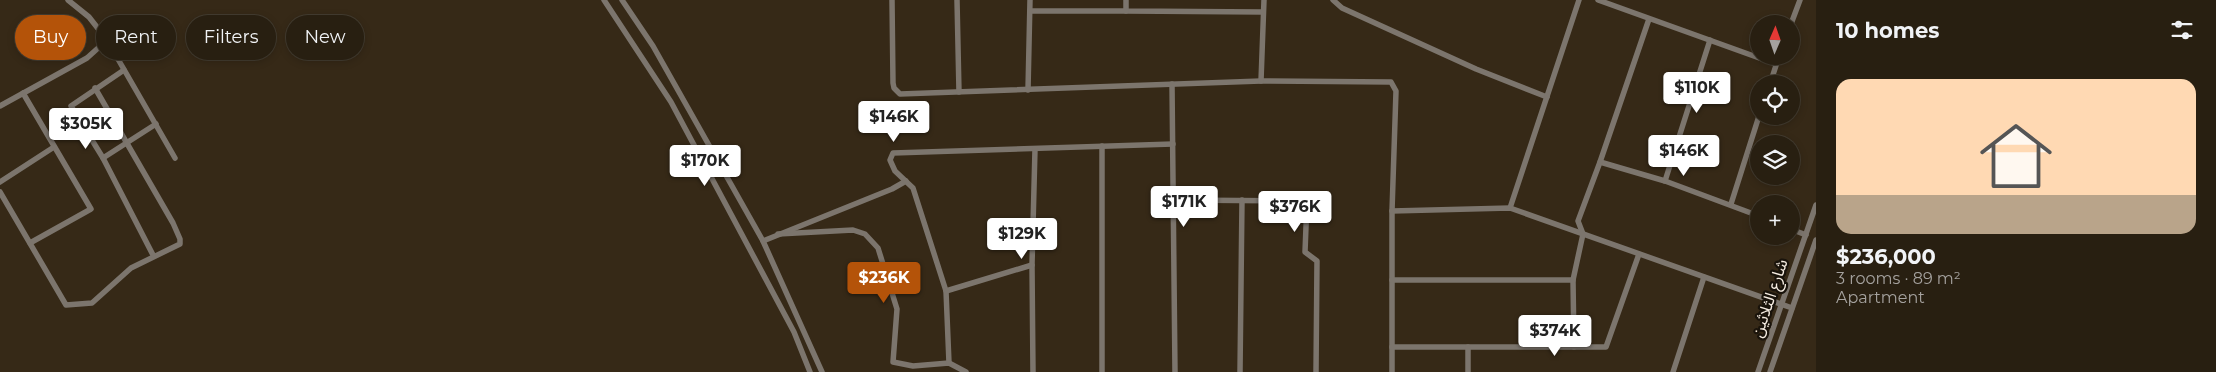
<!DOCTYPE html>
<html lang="en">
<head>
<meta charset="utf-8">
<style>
	:root { --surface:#281f11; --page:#30271a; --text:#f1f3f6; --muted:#a5a29f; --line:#443d31; --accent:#b45309 }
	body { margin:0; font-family:Montserrat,"Noto Sans Arabic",sans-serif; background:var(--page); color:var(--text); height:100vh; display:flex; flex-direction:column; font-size:19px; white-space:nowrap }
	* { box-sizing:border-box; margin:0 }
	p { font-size:16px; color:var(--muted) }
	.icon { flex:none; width:28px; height:28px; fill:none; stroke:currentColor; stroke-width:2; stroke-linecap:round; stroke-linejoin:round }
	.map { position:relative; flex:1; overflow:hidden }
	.side { display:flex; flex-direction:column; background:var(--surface); width:400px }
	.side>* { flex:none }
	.hud { position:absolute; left:15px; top:15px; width:475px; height:45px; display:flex; gap:10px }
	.needle { width:32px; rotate:2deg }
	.tools { position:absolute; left:1750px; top:15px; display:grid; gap:10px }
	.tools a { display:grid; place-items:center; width:50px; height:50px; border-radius:50%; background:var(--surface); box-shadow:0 2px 8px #0003,0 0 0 1px var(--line); font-size:25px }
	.price { position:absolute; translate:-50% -42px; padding:0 11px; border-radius:5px; background:#fff; color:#222; font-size:16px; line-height:32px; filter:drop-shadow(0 1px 2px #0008) }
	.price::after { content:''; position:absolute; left:50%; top:30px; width:15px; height:11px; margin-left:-8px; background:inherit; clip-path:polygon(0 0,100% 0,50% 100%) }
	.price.active { background:var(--accent); color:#fff }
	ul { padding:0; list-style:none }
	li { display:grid; align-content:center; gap:10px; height:265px; padding:0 20px }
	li+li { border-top:1px solid var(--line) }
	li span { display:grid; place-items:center; height:155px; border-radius:15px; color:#555 }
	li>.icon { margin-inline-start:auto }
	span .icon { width:90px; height:90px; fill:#fffc; stroke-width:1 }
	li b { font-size:21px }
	h2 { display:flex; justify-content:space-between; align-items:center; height:60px; padding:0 20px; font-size:21px }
	.pill { padding:0 18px; border-radius:22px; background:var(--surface); box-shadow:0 2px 8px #0003,0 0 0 1px var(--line); font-size:18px; line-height:45px }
	.pill.active { background:var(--accent); color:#fff }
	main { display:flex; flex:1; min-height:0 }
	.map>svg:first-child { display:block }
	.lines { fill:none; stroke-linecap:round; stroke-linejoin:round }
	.street { stroke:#7c756d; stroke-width:5.5 }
	.labels { text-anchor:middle; stroke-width:4.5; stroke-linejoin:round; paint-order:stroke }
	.street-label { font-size:16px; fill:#f6ede2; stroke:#19130b }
</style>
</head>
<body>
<main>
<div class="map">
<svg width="1816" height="372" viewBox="0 0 1816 372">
	<rect width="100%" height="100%" fill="#362917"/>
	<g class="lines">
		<g class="street">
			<path d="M 68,0 L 89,17 L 107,40 L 175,158"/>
			<path d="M 604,0 L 671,102 L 794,332 L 810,372"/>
			<path d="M 622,0 L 653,46 L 763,241 L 822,372"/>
			<path d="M 892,0 L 893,83 L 894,88 L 900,94 L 1261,81 L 1391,82 L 1396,91 L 1392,211 L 1392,372"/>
			<path d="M 957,0 L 959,92"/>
			<path d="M 1126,0 L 1126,11 L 1263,12"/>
			<path d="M 1333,0 L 1342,8 L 1476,69 L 1547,97"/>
			<path d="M 1598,0 L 1776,64"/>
			<path d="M 1030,11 L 1126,11"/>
			<path d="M 1791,24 L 1800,0"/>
			<path d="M 124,70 L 71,106 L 103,158 L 153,255"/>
			<path d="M 1261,81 L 1264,0"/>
			<path d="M 1172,84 L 1175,372"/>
			<path d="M 1770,84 L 1779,56"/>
			<path d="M 1028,90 L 1030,0"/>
			<path d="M 23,93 L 91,209 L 30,243"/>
			<path d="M 0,106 L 87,58 L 107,40"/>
			<path d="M 1102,146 L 1102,372"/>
			<path d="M 103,158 L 156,124"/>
			<path d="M 1600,162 L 1665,181 L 1759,216"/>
			<path d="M 1665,181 L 1710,40"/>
			<path d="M 0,182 L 54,147"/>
			<path d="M 0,192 L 66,305 L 92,303 L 131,268 L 180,244 L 180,239 L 173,223 L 95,88"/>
			<path d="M 1173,200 L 1307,201 L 1305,252 L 1317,261 L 1316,372"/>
			<path d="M 1731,204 L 1759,116"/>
			<path d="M 1510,208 L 1579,0"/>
			<path d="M 1392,211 L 1510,208 L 1792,308"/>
			<path d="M 1791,229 L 1806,235"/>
			<path d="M 778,234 L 853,230 L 865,234 L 878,248 L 897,309 L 893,362 L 913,366 L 949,363 L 966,372"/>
			<path d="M 763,241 L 892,189 L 906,181"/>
			<path d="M 1032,265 L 946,291 L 913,188 L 895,171 L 890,160 L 893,153 L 1173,144"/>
			<path d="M 1392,280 L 1573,280"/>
			<path d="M 946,291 L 949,363"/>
			<path d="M 1392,347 L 1606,347 L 1639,254"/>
			<path d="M 1574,347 L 1573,280 L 1583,234 L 1578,221 L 1600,162 L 1649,19"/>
			<path d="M 1033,372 L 1032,265 L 1035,149"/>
			<path d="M 1240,372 L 1242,200"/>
			<path d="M 1468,372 L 1468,347"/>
			<path d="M 1673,372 L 1704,277"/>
			<path d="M 1758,372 L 1816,205"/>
			<path d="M 1770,372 L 1816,240"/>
		</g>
	</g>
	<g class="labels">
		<g class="street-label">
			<text transform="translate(1769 298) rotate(-71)" y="6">شارع الثلاثين</text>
		</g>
	</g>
</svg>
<div class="tools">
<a><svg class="needle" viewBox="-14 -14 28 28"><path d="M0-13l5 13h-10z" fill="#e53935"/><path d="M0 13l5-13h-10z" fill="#a5a29f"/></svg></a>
<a><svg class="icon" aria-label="locate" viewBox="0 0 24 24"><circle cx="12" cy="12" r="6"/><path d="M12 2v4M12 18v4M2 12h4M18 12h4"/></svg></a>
<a><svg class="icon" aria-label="layers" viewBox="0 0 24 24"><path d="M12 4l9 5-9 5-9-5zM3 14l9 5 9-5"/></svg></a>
<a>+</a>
</div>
<b class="price" style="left:1697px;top:114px">$110K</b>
<b class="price" style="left:894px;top:143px">$146K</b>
<b class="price" style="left:86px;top:150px">$305K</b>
<b class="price" style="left:1684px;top:177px">$146K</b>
<b class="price" style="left:705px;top:187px">$170K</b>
<b class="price" style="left:1184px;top:228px">$171K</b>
<b class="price" style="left:1295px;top:233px">$376K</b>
<b class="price" style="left:1022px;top:260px">$129K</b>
<b class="price active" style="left:884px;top:304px">$236K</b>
<b class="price" style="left:1555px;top:357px">$374K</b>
<div class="hud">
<a class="pill active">Buy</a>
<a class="pill">Rent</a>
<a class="pill">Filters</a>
<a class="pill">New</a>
</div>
</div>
<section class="side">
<h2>10 homes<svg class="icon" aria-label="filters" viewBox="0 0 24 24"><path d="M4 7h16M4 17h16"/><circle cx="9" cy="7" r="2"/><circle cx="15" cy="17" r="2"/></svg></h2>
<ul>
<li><span style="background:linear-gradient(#ffd9b3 75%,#b9a48a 0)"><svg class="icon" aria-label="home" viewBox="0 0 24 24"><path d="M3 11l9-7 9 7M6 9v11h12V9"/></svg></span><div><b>$236,000</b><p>3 rooms · 89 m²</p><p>Apartment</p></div></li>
</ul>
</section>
</main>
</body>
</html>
